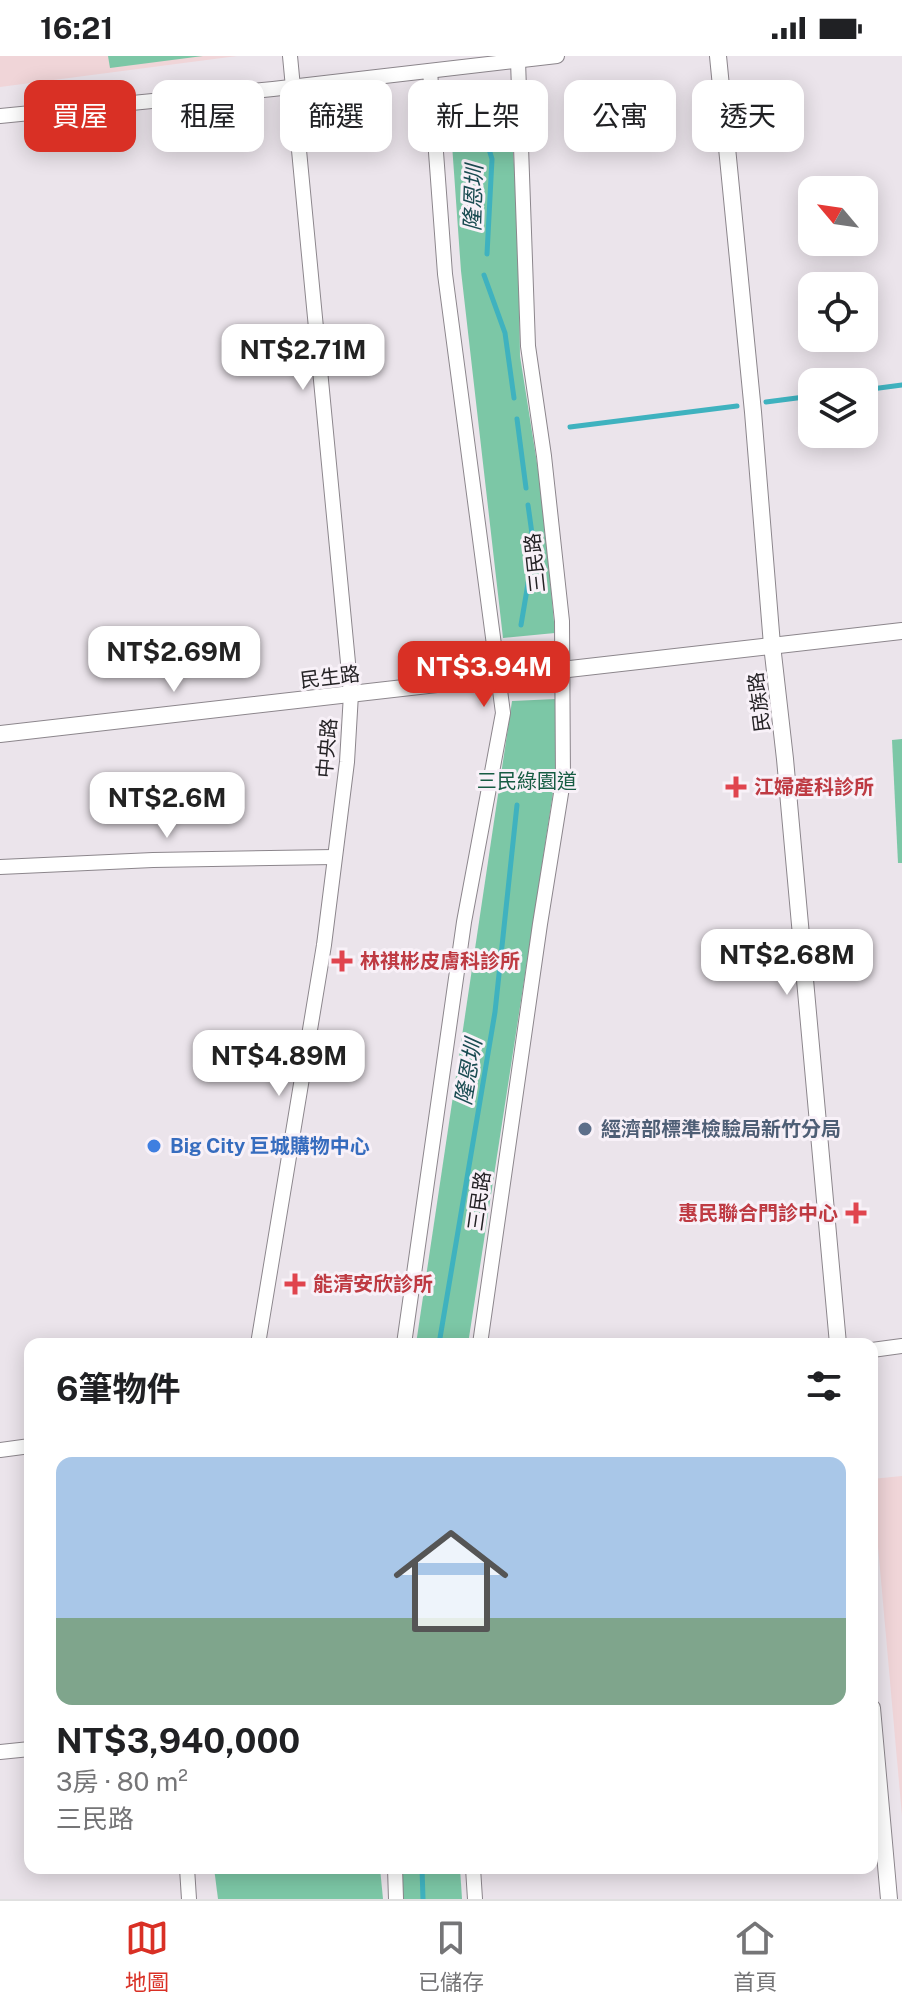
<!DOCTYPE html>
<html lang="zh-TW">
<head>
<meta charset="utf-8">
<style>
	:root { --surface:#fff; --page:#f6f6f6; --text:#202124; --muted:#757577; --line:#e0e0e0; --accent:#d93025 }
	body { margin:0; font-family:"Public Sans","Noto Sans TC",sans-serif; background:var(--page); color:var(--text); height:100vh; display:flex; flex-direction:column; font-size:30px; white-space:nowrap }
	* { box-sizing:border-box; margin:0 }
	p { font-size:26px; color:var(--muted) }
	.icon { flex:none; width:44px; height:44px; fill:none; stroke:currentColor; stroke-width:2; stroke-linecap:round; stroke-linejoin:round }
	.map { position:relative; flex:1; overflow:hidden }
	.side { position:absolute; left:24px; top:1282px; width:854px; height:536px; display:flex; flex-direction:column; background:var(--surface); border-radius:16px; box-shadow:0 4px 20px #0003 }
	.side>* { flex:none }
	.guide { position:absolute; left:24px; top:24px; width:854px; height:72px; display:flex; gap:16px }
	.needle { width:52px; rotate:299deg }
	.buttons { position:absolute; left:798px; top:120px; display:grid; gap:16px }
	.buttons a { display:grid; place-items:center; width:80px; height:80px; border-radius:16px; background:var(--surface); box-shadow:0 4px 20px #0003; font-size:40px }
	.price { position:absolute; translate:-50% -68px; padding:0 18px; border-radius:16px; background:#fff; color:#222; font-size:26px; line-height:52px; filter:drop-shadow(0 2px 4px #0008) }
	.price::after { content:''; position:absolute; left:50%; top:48px; width:24px; height:18px; margin-left:-12px; background:inherit; clip-path:polygon(0 0,100% 0,50% 100%) }
	.price.current { background:var(--accent); color:#fff }
	ul { padding:0; list-style:none }
	li { display:grid; align-content:center; gap:16px; height:424px; padding:0 32px }
	li+li { border-top:2px solid var(--line) }
	li span { display:grid; place-items:center; height:248px; border-radius:16px; color:#555 }
	li>.icon { margin-inline-start:auto }
	span .icon { width:144px; height:144px; fill:#fffc; stroke-width:1 }
	li b { font-size:34px }
	h2 { display:flex; justify-content:space-between; align-items:center; height:96px; padding:0 32px; font-size:34px }
	.tag { padding:0 28px; border-radius:16px; background:var(--surface); box-shadow:0 4px 20px #0003; font-size:28px; line-height:72px }
	.tag.current { background:var(--accent); color:#fff }
	.status { display:flex; justify-content:space-between; align-items:center; height:56px; padding:0 40px; background:var(--surface); direction:ltr }
	.status svg { height:22px; fill:currentColor }
	.tabs { display:flex; justify-content:space-around; align-items:center; height:112px; border-top:2px solid var(--line); background:var(--surface); font-size:22px; color:var(--muted) }
	.tabs a { display:grid; justify-items:center; gap:4px }
	.tabs .current { color:var(--accent) }
	.map>svg:first-child { display:block }
	.education { fill:#f0d5d8 }
	.green { fill:#7cc7a6 }
	.lines { fill:none; stroke-linecap:round; stroke-linejoin:round }
	.stream { stroke:#3fb2bf; stroke-width:5 }
	.minor-casing { stroke:#8c868c; stroke-width:16 }
	.tertiary-casing { stroke:#8c868c; stroke-width:18 }
	.minor { stroke:#fff; stroke-width:14 }
	.tertiary { stroke:#fff; stroke-width:16 }
	.health-dot { fill:#e0444e; stroke:#f8f1f8; stroke-width:3 }
	.service-dot { fill:#5c6f8a; stroke:#f8f1f8; stroke-width:3 }
	.shop-dot { fill:#3f7fe0; stroke:#f8f1f8; stroke-width:3 }
	.labels { text-anchor:middle; stroke-width:6; stroke-linejoin:round; paint-order:stroke }
	.street-label { font-size:20px; fill:#242225; stroke:#f8f1f8 }
	.park-label { font-size:20px; fill:#175c43; stroke:#f8f1f8 }
	.health-label { font-size:20px; font-weight:bold; fill:#be3a42; stroke:#f8f1f8; text-anchor:start }
	.service-label { font-size:20px; font-weight:bold; fill:#4e5e75; stroke:#f8f1f8; text-anchor:start }
	.shop-label { font-size:20px; font-weight:bold; fill:#366cbe; stroke:#f8f1f8; text-anchor:start }
	.water-label { font-size:22px; font-style:italic; fill:#1b4c52; stroke:#f8f1f8 }
</style>
</head>
<body>
<div class="status"><b>16:21</b><svg viewBox="0 0 49 12"><path d="M0 12V9h3v3zM5 12V6h3v6zM10 12V3h3v9zM15 12V0h3v12zM26 1h20v11H26zM47 4h2v5h-2z"/></svg></div>
<div class="map">
<svg width="902" height="1843" viewBox="0 0 902 1843">
	<rect width="100%" height="100%" fill="#ebe4eb"/>
	<g class="education">
		<path d="M 0,0 L 237,0 L 0,31 Z"/>
		<path d="M 902,1420 L 902,1760 L 872,1423 Z"/>
	</g>
	<g class="green">
		<path d="M 108,0 L 203,0 L 110,12 Z"/>
		<path d="M 507,26 L 518,156 L 520,300 L 543,445 L 555,577 L 503,582 L 461,215 L 448,32 Z"/>
		<path d="M 556,643 L 555,724 L 468,1288 L 416,1288 L 512,645 Z"/>
		<path d="M 902,683 L 902,807 L 898,807 L 892,684 Z"/>
		<path d="M 214,1812 L 380,1812 L 383,1843 L 218,1843 Z"/>
		<path d="M 400,1812 L 460,1812 L 462,1843 L 402,1843 Z"/>
	</g>
	<g class="lines">
		<g class="stream">
			<path d="M 473,41 L 492,103 L 487,198"/>
			<path d="M 484,219 L 505,277 L 514,342"/>
			<path d="M 864,334 L 902,329"/>
			<path d="M 766,346 L 812,340"/>
			<path d="M 517,363 L 526,432"/>
			<path d="M 570,371 L 737,350"/>
			<path d="M 521,569 L 534,492 L 528,449"/>
			<path d="M 439,1288 L 495,956 L 517,749"/>
			<path d="M 422,1812 L 423,1843"/>
		</g>
		<defs>
			<g id="minor">
				<path d="M 0,60 L 273,33 L 557,0"/>
				<path d="M 0,811 L 153,804 L 334,801"/>
				<path d="M 258,1288 L 324,889 L 347,706 L 351,638 L 290,0"/>
				<path d="M 404,1288 L 464,866 L 503,657 L 445,218 L 430,15"/>
				<path d="M 480,1288 L 540,868 L 563,725 L 562,565 L 544,400 L 528,290 L 518,5"/>
				<path d="M 872,1294 L 902,1290"/>
				<path d="M 0,1394 L 30,1390"/>
				<path d="M 0,1696 L 30,1693"/>
				<path d="M 187,1812 L 189,1843"/>
				<path d="M 395,1812 L 396,1843"/>
				<path d="M 473,1812 L 475,1843"/>
			</g>
			<g id="tertiary">
				<path d="M 718,0 L 753,356 L 772,589 L 785,703 L 838,1288"/>
				<path d="M 0,678 L 902,575"/>
				<path d="M 872,1652 L 889,1843"/>
			</g>
		</defs>
		<use href="#minor" class="minor-casing"/>
		<use href="#tertiary" class="tertiary-casing"/>
		<use href="#minor" class="minor"/>
		<use href="#tertiary" class="tertiary"/>
	</g>
	<g class="health-dot">
		<path d="M732 719h8v8h8v8h-8v8h-8v-8h-8v-8h8z"/>
		<path d="M338 893h8v8h8v8h-8v8h-8v-8h-8v-8h8z"/>
		<path d="M852 1145h8v8h8v8h-8v8h-8v-8h-8v-8h8z"/>
		<path d="M291 1216h8v8h8v8h-8v8h-8v-8h-8v-8h8z"/>
	</g>
	<circle class="service-dot" cx="585" cy="1073" r="8"/>
	<circle class="shop-dot" cx="154" cy="1090" r="8"/>
	<g class="labels">
		<g class="street-label">
			<text transform="translate(535 507) rotate(-96)" y="7">三民路</text>
			<text transform="translate(330 621) rotate(-7)" y="7">民生路</text>
			<text transform="translate(759 646) rotate(-97)" y="7">民族路</text>
			<text transform="translate(327 692) rotate(-85)" y="7">中央路</text>
			<text transform="translate(479 1145) rotate(-82)" y="7">三民路</text>
		</g>
		<g class="park-label">
			<text x="527" y="732">三民綠園道</text>
		</g>
		<g class="health-label">
			<text x="754" y="738">江婦產科診所</text>
			<text x="360" y="912">林祺彬皮膚科診所</text>
			<text x="838" y="1164" text-anchor="end">惠民聯合門診中心</text>
			<text x="313" y="1235">能清安欣診所</text>
		</g>
		<g class="service-label">
			<text x="601" y="1080">經濟部標準檢驗局新竹分局</text>
		</g>
		<g class="shop-label">
			<text x="170" y="1097">Big City 巨城購物中心</text>
		</g>
		<g class="water-label">
			<text transform="translate(473 142) rotate(-88)" y="8">隆恩圳</text>
			<text transform="translate(468 1016) rotate(-80)" y="8">隆恩圳</text>
		</g>
	</g>
</svg>
<div class="buttons">
<a><svg class="needle" viewBox="-14 -14 28 28"><path d="M0-13l5 13h-10z" fill="#e53935"/><path d="M0 13l5-13h-10z" fill="#757577"/></svg></a>
<a><svg class="icon" aria-label="locate" viewBox="0 0 24 24"><circle cx="12" cy="12" r="6"/><path d="M12 2v4M12 18v4M2 12h4M18 12h4"/></svg></a>
<a><svg class="icon" aria-label="layers" viewBox="0 0 24 24"><path d="M12 4l9 5-9 5-9-5zM3 14l9 5 9-5"/></svg></a>
</div>
<b class="price" style="left:303px;top:336px">NT$2.71M</b>
<b class="price" style="left:174px;top:638px">NT$2.69M</b>
<b class="price current" style="left:484px;top:653px">NT$3.94M</b>
<b class="price" style="left:167px;top:784px">NT$2.6M</b>
<b class="price" style="left:787px;top:941px">NT$2.68M</b>
<b class="price" style="left:279px;top:1042px">NT$4.89M</b>
<div class="guide">
<a class="tag current">買屋</a>
<a class="tag">租屋</a>
<a class="tag">篩選</a>
<a class="tag">新上架</a>
<a class="tag">公寓</a>
<a class="tag">透天</a>
</div>
<section class="side">
<h2>6筆物件<svg class="icon" aria-label="filters" viewBox="0 0 24 24"><path d="M4 7h16M4 17h16"/><circle cx="9" cy="7" r="2"/><circle cx="15" cy="17" r="2"/></svg></h2>
<ul>
<li><span style="background:linear-gradient(#a9c7e8 65%,#7fa58c 0)"><svg class="icon" aria-label="home" viewBox="0 0 24 24"><path d="M3 11l9-7 9 7M6 9v11h12V9"/></svg></span><div><b>NT$3,940,000</b><p>3房 · 80 m²</p><p>三民路</p></div></li>
</ul>
</section>
</div>
<nav class="tabs">
<a class="current"><svg class="icon" aria-label="map" viewBox="0 0 24 24"><path d="M3 6l6-2 6 2 6-2v14l-6 2-6-2-6 2zM9 4v14M15 6v14"/></svg>地圖</a>
<a><svg class="icon" aria-label="saved" viewBox="0 0 24 24"><path d="M7 4h10v16l-5-4-5 4z"/></svg>已儲存</a>
<a><svg class="icon" aria-label="home" viewBox="0 0 24 24"><path d="M3 11l9-7 9 7M6 9v11h12V9"/></svg>首頁</a>
</nav>
</body>
</html>
